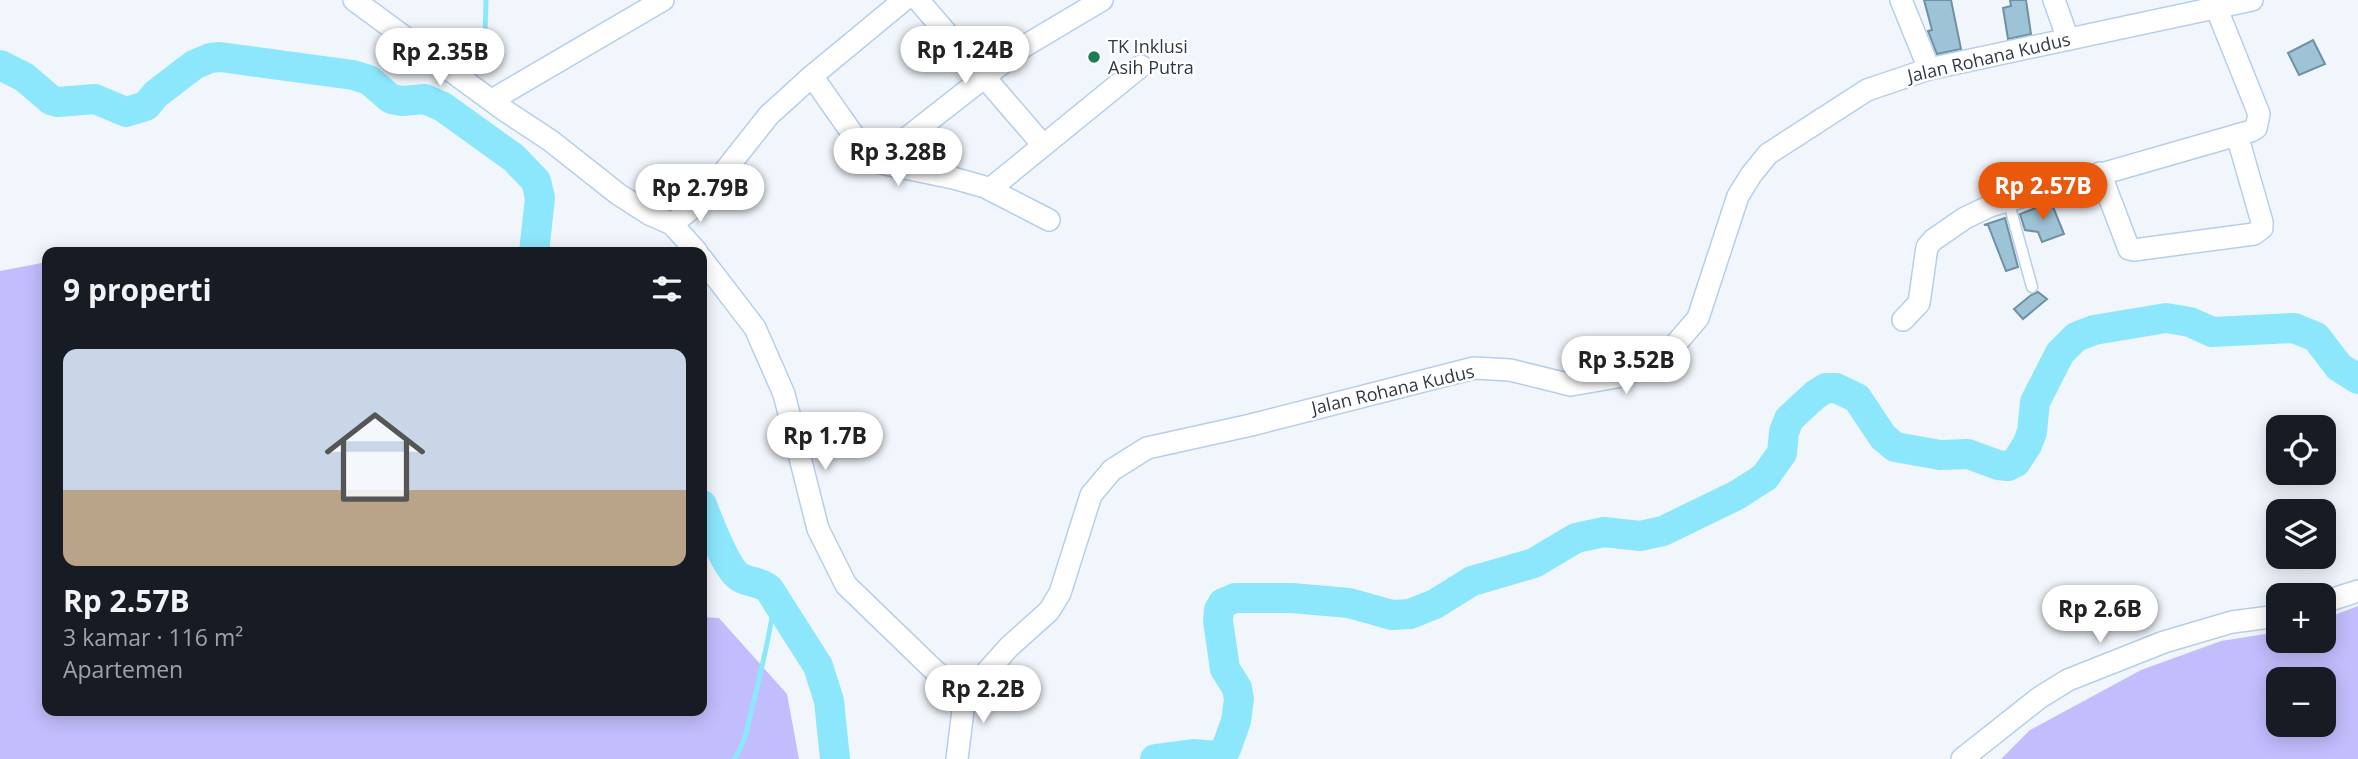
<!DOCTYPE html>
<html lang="id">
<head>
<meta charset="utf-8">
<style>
	:root { --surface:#171b24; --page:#242831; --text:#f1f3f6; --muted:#9ea1a6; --line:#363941; --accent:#ea580c }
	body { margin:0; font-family:"Open Sans",sans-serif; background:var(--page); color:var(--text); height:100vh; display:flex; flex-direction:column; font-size:26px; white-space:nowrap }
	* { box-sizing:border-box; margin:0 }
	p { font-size:23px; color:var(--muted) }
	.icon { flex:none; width:38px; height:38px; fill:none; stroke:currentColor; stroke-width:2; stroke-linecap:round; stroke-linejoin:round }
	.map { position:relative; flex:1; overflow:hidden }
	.panel { position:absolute; left:42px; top:247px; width:665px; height:469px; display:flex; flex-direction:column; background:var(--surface); border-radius:14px; box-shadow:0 4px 18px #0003 }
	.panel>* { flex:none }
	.tools { position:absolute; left:2266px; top:415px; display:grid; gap:14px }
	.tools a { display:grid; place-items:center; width:70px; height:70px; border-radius:14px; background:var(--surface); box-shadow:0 4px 18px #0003; font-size:35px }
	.price { position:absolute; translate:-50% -60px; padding:0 16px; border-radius:24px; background:#fff; color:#222; font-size:23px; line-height:46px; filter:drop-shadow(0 2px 4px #0008) }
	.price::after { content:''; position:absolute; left:50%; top:42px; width:21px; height:16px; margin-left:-10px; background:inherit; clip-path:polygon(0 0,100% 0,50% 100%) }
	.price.selected { background:var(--accent); color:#fff }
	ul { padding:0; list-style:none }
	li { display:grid; align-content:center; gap:14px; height:371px; padding:0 21px }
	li+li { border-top:2px solid var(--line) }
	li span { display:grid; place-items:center; height:217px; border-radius:14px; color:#555 }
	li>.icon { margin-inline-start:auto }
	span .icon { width:126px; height:126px; fill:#fffc; stroke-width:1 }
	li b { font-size:30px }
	h2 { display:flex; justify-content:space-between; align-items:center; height:84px; padding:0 21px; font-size:30px }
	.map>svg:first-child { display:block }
	.green { fill:#c2befe; fill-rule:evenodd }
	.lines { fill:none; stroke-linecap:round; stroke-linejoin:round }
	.stream { stroke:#8de7fc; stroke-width:5 }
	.river { stroke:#8de7fc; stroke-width:30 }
	.building { fill:#9ec3d7; stroke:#6e91a4; stroke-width:2 }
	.service-casing { stroke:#b5cfeb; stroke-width:13 }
	.minor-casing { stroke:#b5cfeb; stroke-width:24 }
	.service { stroke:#fff; stroke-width:10 }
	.minor { stroke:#fff; stroke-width:21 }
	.poi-dot { fill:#1e7d54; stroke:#fff; stroke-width:2.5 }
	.labels { text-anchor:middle; stroke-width:5; stroke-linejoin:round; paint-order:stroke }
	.poi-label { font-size:18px; fill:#303a45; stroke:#fff; text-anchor:start }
	.street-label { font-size:18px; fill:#303a45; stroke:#fff }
</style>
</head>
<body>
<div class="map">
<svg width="2358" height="759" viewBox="0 0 2358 759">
	<rect width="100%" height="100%" fill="#f1f6fc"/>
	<g class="green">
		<path d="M 47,262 L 47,710 L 702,710 L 702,617 L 719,618 L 787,694 L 799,759 L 0,759 L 0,271 Z"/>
		<path d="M 2358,606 L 2358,759 L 2001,759 L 2030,730 L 2141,670 L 2221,641 L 2278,632 L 2278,640 L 2324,640 L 2324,619 ZM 2278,679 L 2324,679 L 2324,724 L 2278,724 Z"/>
	</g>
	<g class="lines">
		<g class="stream">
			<path d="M 479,66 L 485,33 L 486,0"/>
			<path d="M 734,759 C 747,742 749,716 755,696 C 763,664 770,632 775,599"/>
		</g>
		<g class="river">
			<path d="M 0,65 L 24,77 L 51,100 L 58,102 L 95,99 L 126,112 L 146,106 L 156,94 L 194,65 L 210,58 L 220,57 L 353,75 L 369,80 L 391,99 L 402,101 L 425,99 L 443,107 L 514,158 L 536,181 L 540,198 L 534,252"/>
			<path d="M 702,505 C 708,521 726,567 738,576 C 747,583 760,581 769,589 L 818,666 L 829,701 L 835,759"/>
			<path d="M 1155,759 L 1193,754 L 1217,756 L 1226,749 L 1236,721 L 1239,699 L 1237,688 L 1225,669 L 1218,621 L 1219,610 L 1223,603 L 1235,598 L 1292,598 L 1349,603 L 1392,615 L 1410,614 L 1435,604 L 1472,581 L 1534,563 L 1576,538 L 1604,532 L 1640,536 L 1663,531 L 1737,495 L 1765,477 L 1782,453 L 1784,432 L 1789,419 L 1815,395 L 1826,388 L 1836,388 L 1857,398 L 1883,437 L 1895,447 L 1940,455 L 1968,454 L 1998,465 L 2008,466 L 2016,462 L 2027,445 L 2032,432 L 2035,402 L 2060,353 L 2076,337 L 2094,330 L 2166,318 L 2190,322 L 2212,332 L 2294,328 L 2316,337 L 2339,367 L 2358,379"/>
		</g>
	</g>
	<g class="building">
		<path d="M 1924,0 L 1951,0 L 1961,49 L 1937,54 L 1928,31 L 1932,30 Z"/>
		<path d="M 2010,0 L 2026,0 L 2031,34 L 2008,39 L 2003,8 L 2011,6 Z"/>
		<path d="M 2313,40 L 2325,64 L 2299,75 L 2288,53 Z"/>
		<path d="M 2051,202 L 2064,234 L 2042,242 L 2038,232 L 2025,230 L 2020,214 Z"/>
		<path d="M 2005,218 L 2018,267 L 2006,271 L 1988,225 L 1984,225 Z"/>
		<path d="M 2038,292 L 2047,299 L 2023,319 L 2014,309 L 2031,295 Z"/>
	</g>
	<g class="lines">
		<defs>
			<path id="service" d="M 2008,200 L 2032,287"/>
			<g id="minor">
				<path d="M 354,0 L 507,112 L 551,141 L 618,194 L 649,214 L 672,224 L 697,252"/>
				<path d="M 918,0 L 1043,145"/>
				<path d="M 1901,0 L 1929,69"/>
				<path d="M 2054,0 L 2068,39"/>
				<path d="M 812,76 L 868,156 L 876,162 L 953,178 L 985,187 L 1049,220"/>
				<path d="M 492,100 L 663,0"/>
				<path d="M 876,162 L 1023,47 L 1102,0"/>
				<path d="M 2100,173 L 2129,249 L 2134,250 L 2254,234 L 2262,228 L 2262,222 L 2237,135"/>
				<path d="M 990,189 L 1141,66"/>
				<path d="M 672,224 L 701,201 L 769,115 L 812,76 L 904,0"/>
				<path d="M 702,259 L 755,328 L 784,394 L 818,529 L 846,585 L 935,671 L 947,680 L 966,686"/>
				<path d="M 1903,320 L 1919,303 L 1927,247 L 1933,240 L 1965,218 L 1990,206 L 2251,131 L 2256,128 L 2259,114 L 2216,7"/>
				<path d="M 2324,602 L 2358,591"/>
				<path d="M 966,686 L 982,677 L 1009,647 L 1049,611 L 1060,593 L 1091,495 L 1112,470 L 1147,448 L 1251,425 L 1474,368 L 1510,370 L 1571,385 L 1617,377 L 1662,360 L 1698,318 L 1738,196 L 1751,175 L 1768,154 L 1867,90 L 1929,69 L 2252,0"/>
				<path d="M 957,759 L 966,686"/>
				<path d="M 1962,759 L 2039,698 L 2068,680 L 2164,642 L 2232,622 L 2278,616"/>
			</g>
		</defs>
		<use href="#service" class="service-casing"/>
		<use href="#minor" class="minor-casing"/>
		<use href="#service" class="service"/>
		<use href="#minor" class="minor"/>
	</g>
	<circle class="poi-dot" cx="1094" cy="57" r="7"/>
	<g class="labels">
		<g class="poi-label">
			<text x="1108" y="53">TK Inklusi<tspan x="1108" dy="21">Asih Putra</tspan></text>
		</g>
		<g class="street-label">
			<text transform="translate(1989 58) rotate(-13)" y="6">Jalan Rohana Kudus</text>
			<text transform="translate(1393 390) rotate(-13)" y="6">Jalan Rohana Kudus</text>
		</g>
	</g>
</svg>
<div class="tools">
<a><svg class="icon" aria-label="locate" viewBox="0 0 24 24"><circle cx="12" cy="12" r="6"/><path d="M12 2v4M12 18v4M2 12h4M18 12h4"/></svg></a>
<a><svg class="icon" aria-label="layers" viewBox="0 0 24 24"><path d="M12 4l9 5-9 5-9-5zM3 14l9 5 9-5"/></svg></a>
<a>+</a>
<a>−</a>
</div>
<b class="price" style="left:965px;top:86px">Rp 1.24B</b>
<b class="price" style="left:440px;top:88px">Rp 2.35B</b>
<b class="price" style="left:898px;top:188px">Rp 3.28B</b>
<b class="price selected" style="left:2043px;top:222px">Rp 2.57B</b>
<b class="price" style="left:700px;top:224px">Rp 2.79B</b>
<b class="price" style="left:1626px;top:396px">Rp 3.52B</b>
<b class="price" style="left:825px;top:472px">Rp 1.7B</b>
<b class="price" style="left:2100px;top:645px">Rp 2.6B</b>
<b class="price" style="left:983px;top:725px">Rp 2.2B</b>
<section class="panel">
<h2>9 properti<svg class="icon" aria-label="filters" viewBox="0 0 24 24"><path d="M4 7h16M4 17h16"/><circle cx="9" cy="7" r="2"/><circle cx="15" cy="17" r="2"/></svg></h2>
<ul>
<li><span style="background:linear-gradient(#c9d6e8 65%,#b9a48a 0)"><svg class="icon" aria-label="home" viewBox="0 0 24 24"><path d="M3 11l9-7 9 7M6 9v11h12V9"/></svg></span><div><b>Rp 2.57B</b><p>3 kamar · 116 m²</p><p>Apartemen</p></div></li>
</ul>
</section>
</div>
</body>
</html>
